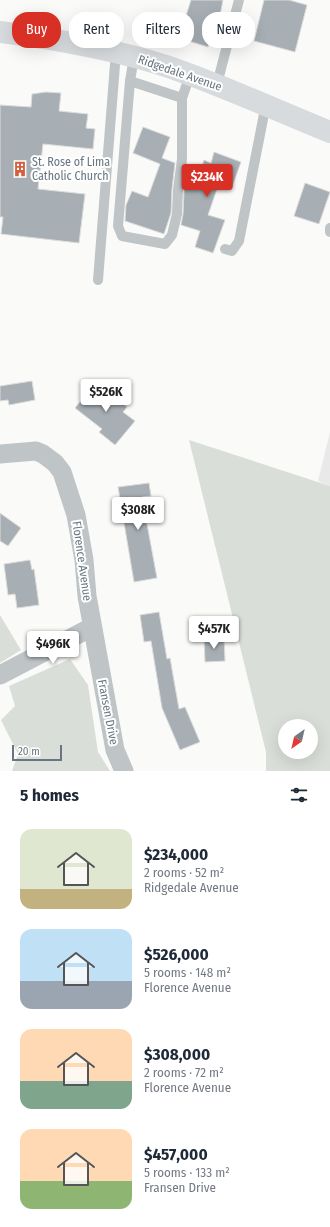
<!DOCTYPE html>
<html lang="en">
<head>
<meta charset="utf-8">
<style>
	:root { --surface:#fff; --page:#f2f2f3; --text:#1f2937; --muted:#747a83; --accent:#d93025 }
	body { margin:0; font-family:"Fira Sans Condensed",sans-serif; background:var(--page); color:var(--text); height:100vh; display:flex; flex-direction:column; font-size:15px; white-space:nowrap }
	* { box-sizing:border-box; margin:0 }
	p { font-size:13px; color:var(--muted) }
	.icon { flex:none; width:22px; height:22px; fill:none; stroke:currentColor; stroke-width:2; stroke-linecap:round; stroke-linejoin:round }
	.map { position:relative; height:771px; overflow:hidden }
	.sheet { display:flex; flex-direction:column; background:var(--surface); flex:1 }
	.sheet>* { flex:none }
	.top-card { position:absolute; left:12px; top:12px; width:306px; height:36px; display:flex; gap:8px }
	.needle { width:26px; rotate:214deg }
	.buttons { position:absolute; left:278px; top:719px; display:grid; gap:8px }
	.buttons a { display:grid; place-items:center; width:40px; height:40px; border-radius:50%; background:var(--surface); box-shadow:0 4px 16px #0002; font-size:20px }
	.scale { position:absolute; left:12px; bottom:10px; width:50px; box-sizing:border-box; padding-left:4px; border:2px solid #677680; border-top:0; font-size:11px; line-height:14px; white-space:nowrap; color:#677680; -webkit-text-stroke:3px #fff; paint-order:stroke }
	.price { position:absolute; translate:-50% -34px; padding:0 9px; border-radius:4px; background:#fff; color:#222; font-size:13px; line-height:26px; filter:drop-shadow(0 1px 2px #0008) }
	.price::after { content:''; position:absolute; left:50%; top:24px; width:12px; height:9px; margin-left:-6px; background:inherit; clip-path:polygon(0 0,100% 0,50% 100%) }
	.price.current { background:var(--accent); color:#fff }
	ul { padding:0; list-style:none }
	li { display:flex; align-items:center; gap:12px; height:100px; padding:0 20px }
	li span { display:grid; place-items:center; flex:none; width:112px; height:80px; border-radius:12px; color:#555 }
	li>.icon { margin-inline-start:auto }
	span .icon { width:48px; height:48px; fill:#fffc; stroke-width:1 }
	li b { font-size:17px }
	h2 { display:flex; justify-content:space-between; align-items:center; height:48px; padding:0 20px; font-size:17px }
	.chip { padding:0 14px; border-radius:16px; background:var(--surface); box-shadow:0 4px 16px #0002; font-size:14px; line-height:36px }
	.chip.current { background:var(--accent); color:#fff }
	.map>svg:first-child { display:block }
	.built { fill:#e8e9e8 }
	.green { fill:#daded8; fill-rule:evenodd }
	.building { fill:#a7afb4; stroke:#dcdcda }
	.lines { fill:none; stroke-linecap:round; stroke-linejoin:round }
	.lane { stroke:#bfc4c7; stroke-width:10 }
	.street { stroke:#bfc4c7; stroke-width:19 }
	.secondary { stroke:#d8dbde; stroke-width:22 }
	.labels { text-anchor:middle; stroke-width:4; stroke-linejoin:round; paint-order:stroke }
	.street-label { font-size:12px; fill:#677680; stroke:#fff }
	.poi-label { font-size:12px; fill:#677680; stroke:#fff; text-anchor:start }
</style>
</head>
<body>
<div class="map">
<svg width="330" height="771" viewBox="0 0 330 771">
	<rect width="100%" height="100%" fill="#fafaf8"/>
	<path class="built" d="M 330,432 L 330,486 L 318,481 Z"/>
	<g class="green">
		<path d="M 189,440 L 330,486 L 330,771 L 266,771 L 266,752 ZM 285,726 L 311,726 L 311,752 L 285,752 Z"/>
		<path d="M 0,615 L 21,650 L 0,663 Z"/>
		<path d="M 70,659 L 88,685 L 98,752 L 110,771 L 12,771 L 18,754 L 1,720 L 15,706 L 9,686 Z"/>
	</g>
	<g class="building">
		<path d="M 191,0 L 223,0 L 219,21 L 217,21 L 208,47 L 179,38 Z"/>
		<path d="M 264,0 L 289,0 L 307,5 L 295,52 L 254,41 Z"/>
		<path d="M 46,92 L 61,93 L 59,111 L 88,114 L 86,128 L 95,129 L 93,149 L 43,144 L 38,189 L 85,194 L 79,243 L 1,234 L 3,217 L 0,217 L 0,105 L 31,107 L 32,94 Z"/>
		<path d="M 143,127 L 170,137 L 162,158 L 175,163 L 172,189 L 171,213 L 164,234 L 125,221 L 126,205 L 132,191 L 148,197 L 160,164 L 133,153 Z"/>
		<path d="M 214,152 L 241,162 L 231,190 L 218,186 L 208,215 L 225,220 L 213,253 L 195,247 L 200,231 L 181,225 L 183,214 L 184,191 L 187,168 L 200,172 L 204,160 L 211,163 Z"/>
		<path d="M 305,183 L 330,192 L 319,224 L 294,216 Z"/>
		<path d="M 32,381 L 35,400 L 9,405 L 8,400 L 0,401 L 0,386 Z"/>
		<path d="M 96,382 L 127,407 L 123,412 L 135,421 L 115,445 L 99,432 L 102,429 L 75,408 Z"/>
		<path d="M 149,483 L 151,496 L 142,497 L 157,578 L 134,582 L 118,487 Z"/>
		<path d="M 0,513 L 21,528 L 8,546 L 0,541 Z"/>
		<path d="M 30,560 L 32,570 L 34,569 L 39,605 L 17,608 L 15,594 L 8,595 L 4,564 Z"/>
		<path d="M 159,612 L 167,659 L 170,658 L 179,709 L 185,707 L 200,742 L 180,750 L 162,708 L 151,641 L 144,642 L 140,615 Z"/>
		<path d="M 224,637 L 225,661 L 205,662 L 204,638 Z"/>
	</g>
	<g class="lines">
		<g class="lane">
			<path d="M 134,57 L 130,81 L 182,98 L 190,75"/>
			<path d="M 130,81 L 118,226 L 122,236 L 165,244 L 172,235 L 177,214 L 178,190 L 182,159 L 182,98"/>
			<path d="M 217,84 L 239,0"/>
			<path d="M 330,228 L 330,232"/>
			<path d="M 225,249 L 232,251 L 239,241 L 266,104"/>
			<path d="M 98,280 L 116,52"/>
		</g>
		<g class="street">
			<path d="M 0,454 L 36,451 L 43,454 L 55,463 L 62,472 L 76,515 L 84,560 L 87,596 L 115,750 L 124,771"/>
			<path d="M 0,675 L 92,627"/>
		</g>
		<path class="secondary" d="M 0,32 C 56,39 112,49 166,66 C 222,85 275,110 330,132"/>
	</g>
	<defs>
		<symbol id="building-bare" viewBox="-9 -9 18 18"><path d="M-4-6H4V6H1V3H-1V6H-4ZM-2.5-4.3h1.7v1.8h-1.7ZM.8-4.3h1.7v1.8H.8ZM-2.5-1h1.7V.8h-1.7ZM.8-1h1.7V.8H.8Z" fill="#d35f3f" stroke="#fff" stroke-width="2.5" paint-order="stroke"/></symbol>
	</defs>
	<g fill-rule="evenodd">
		<use href="#building-bare" x="9" y="158" width="22" height="22"/>
	</g>
	<g class="labels">
		<g class="street-label">
			<text transform="translate(180 73) rotate(19)" y="4">Ridgedale Avenue</text>
			<text transform="translate(82 561) rotate(82)" y="4">Florence Avenue</text>
			<text transform="translate(108 712) rotate(79)" y="4">Fransen Drive</text>
		</g>
		<g class="poi-label">
			<text x="32" y="166">St. Rose of Lima<tspan x="32" dy="14">Catholic Church</tspan></text>
		</g>
	</g>
</svg>
<div class="buttons">
<a><svg class="needle" viewBox="-14 -14 28 28"><path d="M0-13l5 13h-10z" fill="#e53935"/><path d="M0 13l5-13h-10z" fill="#747a83"/></svg></a>
</div>
<div class="scale">20 m</div>
<b class="price current" style="left:207px;top:198px">$234K</b>
<b class="price" style="left:106px;top:413px">$526K</b>
<b class="price" style="left:138px;top:531px">$308K</b>
<b class="price" style="left:214px;top:650px">$457K</b>
<b class="price" style="left:53px;top:665px">$496K</b>
<div class="top-card">
<a class="chip current">Buy</a>
<a class="chip">Rent</a>
<a class="chip">Filters</a>
<a class="chip">New</a>
</div>
</div>
<section class="sheet">
<h2>5 homes<svg class="icon" aria-label="filters" viewBox="0 0 24 24"><path d="M4 7h16M4 17h16"/><circle cx="9" cy="7" r="2"/><circle cx="15" cy="17" r="2"/></svg></h2>
<ul>
<li><span style="background:linear-gradient(#dfe7d0 75%,#c2b280 0)"><svg class="icon" aria-label="home" viewBox="0 0 24 24"><path d="M3 11l9-7 9 7M6 9v11h12V9"/></svg></span><div><b>$234,000</b><p>2 rooms · 52 m²</p><p>Ridgedale Avenue</p></div></li>
<li><span style="background:linear-gradient(#bfe0f5 65%,#9aa5b1 0)"><svg class="icon" aria-label="home" viewBox="0 0 24 24"><path d="M3 11l9-7 9 7M6 9v11h12V9"/></svg></span><div><b>$526,000</b><p>5 rooms · 148 m²</p><p>Florence Avenue</p></div></li>
<li><span style="background:linear-gradient(#ffd9b3 65%,#7fa58c 0)"><svg class="icon" aria-label="home" viewBox="0 0 24 24"><path d="M3 11l9-7 9 7M6 9v11h12V9"/></svg></span><div><b>$308,000</b><p>2 rooms · 72 m²</p><p>Florence Avenue</p></div></li>
<li><span style="background:linear-gradient(#ffd9b3 65%,#8fb573 0)"><svg class="icon" aria-label="home" viewBox="0 0 24 24"><path d="M3 11l9-7 9 7M6 9v11h12V9"/></svg></span><div><b>$457,000</b><p>5 rooms · 133 m²</p><p>Fransen Drive</p></div></li>
</ul>
</section>
</body>
</html>
